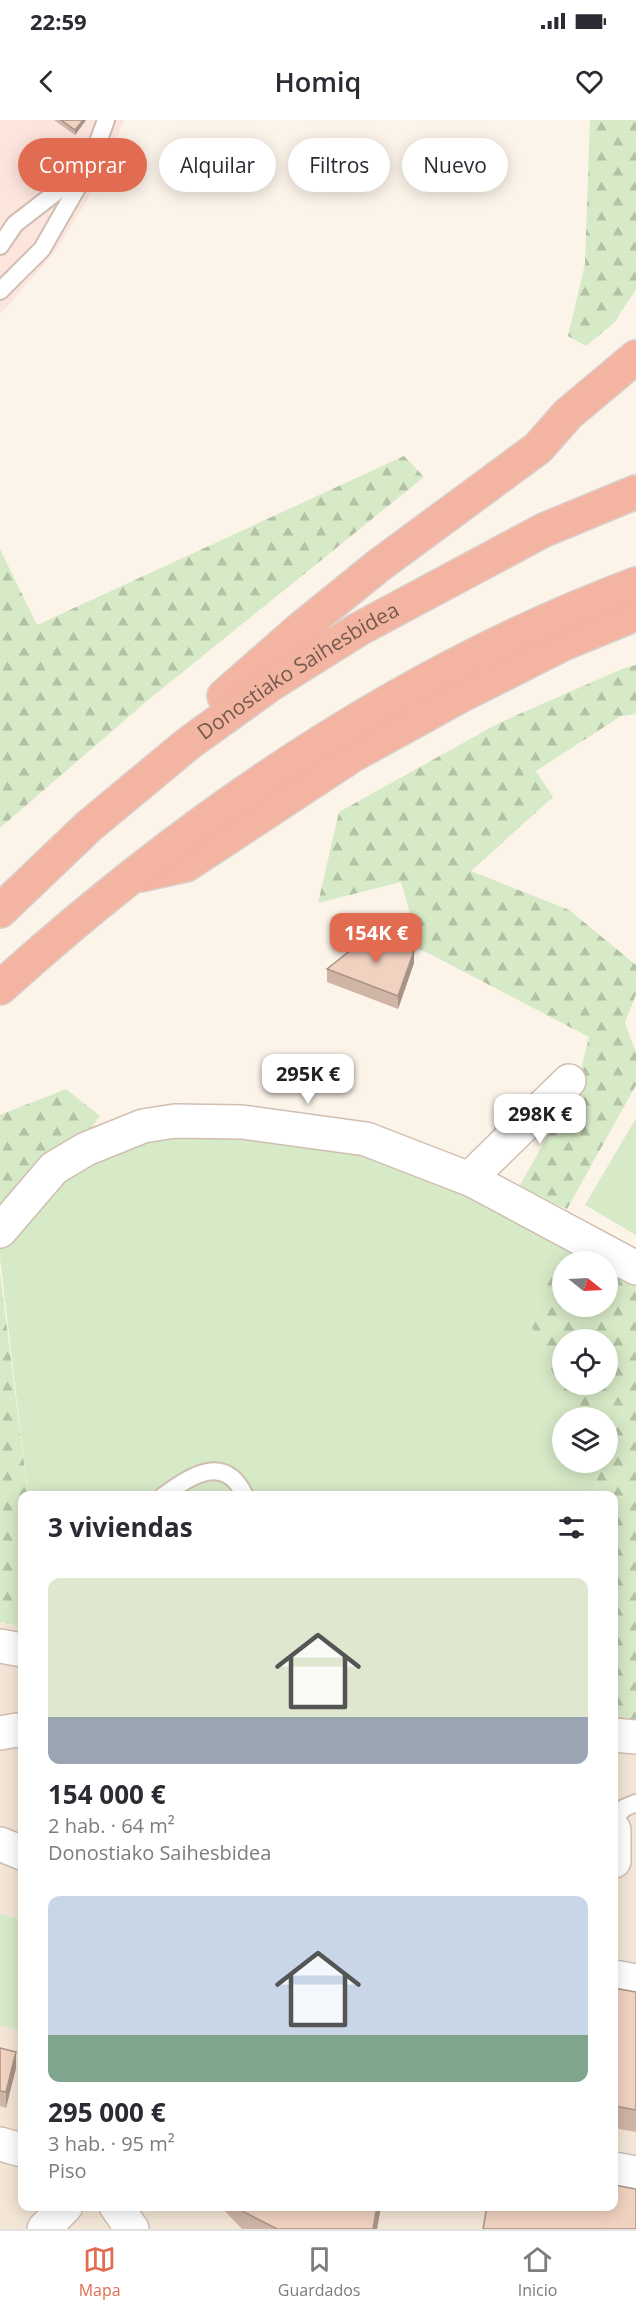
<!DOCTYPE html>
<html lang="es">
<head>
<meta charset="utf-8">
<style>
	:root { --surface:#fff; --page:#f2f2f3; --text:#2b2b33; --muted:#7c7c81; --line:#e1e1e2; --accent:#e26c52 }
	body { margin:0; font-family:"Open Sans",sans-serif; background:var(--page); color:var(--text); height:100vh; display:flex; flex-direction:column; font-size:22px; white-space:nowrap }
	* { box-sizing:border-box; margin:0 }
	p { font-size:20px; color:var(--muted) }
	.icon { flex:none; width:33px; height:33px; fill:none; stroke:currentColor; stroke-width:2; stroke-linecap:round; stroke-linejoin:round }
	.map { position:relative; flex:1; overflow:hidden }
	.drawer { position:absolute; left:18px; top:1371px; width:600px; height:720px; display:flex; flex-direction:column; background:var(--surface); border-radius:12px; box-shadow:0 3px 15px #0003 }
	.drawer>* { flex:none }
	.hud { position:absolute; left:18px; top:18px; width:600px; height:54px; display:flex; gap:12px }
	.needle { width:39px; rotate:108deg }
	.fabs { position:absolute; left:552px; top:1131px; display:grid; gap:12px }
	.fabs a { display:grid; place-items:center; width:66px; height:66px; border-radius:50%; background:var(--surface); box-shadow:0 3px 15px #0003; font-size:30px }
	.price { position:absolute; translate:-50% -51px; padding:0 14px; border-radius:12px; background:#fff; color:#222; font-size:20px; line-height:39px; filter:drop-shadow(0 2px 3px #0008) }
	.price::after { content:''; position:absolute; left:50%; top:36px; width:18px; height:14px; margin-left:-9px; background:inherit; clip-path:polygon(0 0,100% 0,50% 100%) }
	.price.selected { background:var(--accent); color:#fff }
	ul { padding:0; list-style:none }
	li { display:grid; align-content:center; gap:12px; height:318px; padding:0 30px }
	li span { display:grid; place-items:center; height:186px; border-radius:12px; color:#555 }
	li>.icon { margin-inline-start:auto }
	span .icon { width:108px; height:108px; fill:#fffc; stroke-width:1 }
	li b { font-size:26px }
	h2 { display:flex; justify-content:space-between; align-items:center; height:72px; padding:0 30px; font-size:26px }
	.chip { padding:0 21px; border-radius:27px; background:var(--surface); box-shadow:0 3px 15px #0003; font-size:21px; line-height:54px }
	.chip.selected { background:var(--accent); color:#fff }
	.status { display:flex; justify-content:space-between; align-items:center; height:42px; padding:0 30px; background:var(--surface); direction:ltr }
	.status svg { height:16px; fill:currentColor }
	header { display:flex; justify-content:space-between; align-items:center; height:78px; padding:0 30px; background:var(--surface); font-size:27px; font-weight:600 }
	.menu { display:flex; justify-content:space-around; align-items:center; height:84px; border-top:2px solid var(--line); background:var(--surface); font-size:16px; color:var(--muted) }
	.menu a { display:grid; justify-items:center; gap:3px }
	.menu .selected { color:var(--accent) }
	.map>svg:first-child { display:block }
	.residential { fill:#f4e6d7 }
	.commercial { fill:#fce5dd }
	.grass { fill:#d7eac7 }
	.forest { fill:url(#forest-firs); fill-rule:evenodd }
	.lines { fill:none; stroke-linecap:round; stroke-linejoin:round }
	.service-casing { stroke:#d0beb1; stroke-width:20 }
	.minor-casing { stroke:#d0beb1; stroke-width:36 }
	.tertiary-casing { stroke:#d0beb1; stroke-width:36 }
	.motorway-casing { stroke:#d9d1cd; stroke-width:36 }
	.service { stroke:#fff; stroke-width:16 }
	.minor { stroke:#fff; stroke-width:33 }
	.tertiary { stroke:#fff; stroke-width:33 }
	.motorway { stroke:#f4b4a2; stroke-width:33 }
	.wall { fill:#cfb5a6 }
	.shaded-wall { fill:#a99387 }
	.building { fill:#f1d2c1; stroke:#a99387; stroke-width:1.5 }
	.labels { text-anchor:middle; stroke-width:6; stroke-linejoin:round; paint-order:stroke }
	.street-label { font-size:21px; fill:#765a4d; stroke:#fef8ef }
</style>
</head>
<body>
<div class="status"><b>22:59</b><svg viewBox="0 0 49 12"><path d="M0 12V9h3v3zM5 12V6h3v6zM10 12V3h3v9zM15 12V0h3v12zM26 1h20v11H26zM47 4h2v5h-2z"/></svg></div>
<header><svg class="icon" aria-label="back" viewBox="0 0 24 24"><path d="M15 5l-7 7 7 7"/></svg>Homiq<svg class="icon" aria-label="heart" viewBox="0 0 24 24"><path d="M12 20l-8-8c-3-5 5-10 8-4 3-6 11-1 8 4z"/></svg></header>
<div class="map">
<svg width="636" height="2109" viewBox="0 0 636 2109">
	<defs>
		<pattern id="forest-firs" width="22" height="20" patternUnits="userSpaceOnUse" patternTransform="scale(1.5)"><rect width="22" height="20" fill="#d7eac7"/><path d="M5 1l3.5 6h-7zM16 11l3.5 6h-7z" fill="#b3c1a4"/></pattern>
	</defs>
	<rect width="100%" height="100%" fill="#fcf4e9"/>
	<path class="residential" d="M 0,1502 L 22,1506 L 22,2086 L 614,2086 L 614,1600 L 636,1601 L 636,2109 L 0,2109 Z"/>
	<path class="commercial" d="M 0,0 L 124,0 L 102,55 L 56,131 L 0,194 Z"/>
	<g class="grass">
		<path d="M 636,998 L 636,1115 L 585,1085 Z"/>
		<path d="M 190,1014 L 277,1019 L 372,1031 L 563,1117 L 531,1205 L 573,1297 L 562,1298 L 562,1342 L 594,1343 L 597,1350 L 594,1375 L 28,1375 L 0,1138 L 57,1056 L 134,1020 Z"/>
		<path d="M 0,1794 L 22,1800 L 22,1911 L 0,1905 Z"/>
	</g>
	<g class="forest">
		<path d="M 590,0 L 636,0 L 636,169 L 614,203 L 586,226 L 568,216 L 585,144 Z"/>
		<path d="M 404,336 L 424,357 L 147,581 L 0,708 L 0,429 L 37,505 Z"/>
		<path d="M 636,545 L 636,594 L 621,596 L 536,651 L 553,677 L 471,751 L 569,790 L 636,845 L 636,874 L 625,903 L 636,933 L 636,965 L 567,1089 L 519,1067 L 578,962 L 589,917 L 420,829 L 401,762 L 318,783 L 339,692 L 499,603 L 624,548 Z"/>
		<path d="M 66,969 L 100,996 L 0,1138 L 0,995 Z"/>
		<path d="M 563,1117 L 607,1141 L 562,1142 L 562,1186 L 608,1186 L 608,1142 L 636,1157 L 636,1601 L 614,1600 L 614,1376 L 594,1375 L 597,1350 L 594,1343 L 608,1342 L 608,1298 L 573,1297 L 531,1205 ZM 562,1220 L 608,1220 L 608,1264 L 562,1264 Z"/>
		<path d="M 0,1152 L 28,1375 L 22,1376 L 22,1506 L 0,1502 Z"/>
	</g>
	<g class="lines">
		<defs>
			<g id="service">
				<path d="M 0,126 L 15,104 L 81,53"/>
				<path d="M 0,171 L 42,129 L 89,47 L 106,0"/>
				<path d="M 163,1376 C 191,1355 225,1333 245,1376"/>
				<path d="M 614,1699 L 624,1688 L 636,1683"/>
			</g>
			<g id="minor">
				<path d="M 472,1060 L 477,1051 L 569,961"/>
				<path d="M 0,1111 L 54,1048 L 86,1029 L 143,1006 L 175,1001 L 242,1002 L 366,1019 L 472,1060 L 636,1148"/>
				<path d="M 0,1526 L 22,1530"/>
				<path d="M 0,1613 L 17,1610 L 22,1611"/>
				<path d="M 614,1615 L 636,1617"/>
				<path d="M 614,1710 L 614,1741"/>
				<path d="M 0,1724 L 22,1733"/>
				<path d="M 614,1857 L 636,1861"/>
				<path d="M 614,2049 L 636,2053"/>
				<path d="M 44,2109 L 66,2086"/>
			</g>
			<g id="tertiary">
				<path d="M 0,2024 L 22,2030"/>
				<path d="M 116,2086 L 132,2109"/>
			</g>
			<g id="motorway">
				<path d="M 224,576 L 298,511 L 378,446 L 538,328 L 568,294 L 636,237"/>
				<path d="M 141,755 L 186,745 L 353,635 L 460,576 L 565,523 L 636,494"/>
				<path id="s1" d="M 0,791 L 89,706 L 189,623 L 271,564 L 359,509 L 544,410 L 636,372"/>
				<path d="M 0,868 C 187,699 399,553 636,464"/>
			</g>
		</defs>
		<use href="#service" class="service-casing"/>
		<use href="#minor" class="minor-casing"/>
		<use href="#tertiary" class="tertiary-casing"/>
		<use href="#motorway" class="motorway-casing"/>
		<use href="#service" class="service"/>
		<use href="#minor" class="minor"/>
		<use href="#tertiary" class="tertiary"/>
		<use href="#motorway" class="motorway"/>
	</g>
	<g class="wall">
		<path d="M 54,0 L 86,0 L 75,15 Z"/>
		<path d="M 414,843 L 398,889 L 327,862 L 327,849 Z"/>
		<path d="M 614,1868 L 636,1872 L 636,2012 L 614,2008 Z"/>
		<path d="M 0,1928 L 16,1948 L 6,1988 L 0,1986 Z"/>
		<path d="M 220,2086 L 381,2086 L 377,2109 L 242,2109 Z"/>
	</g>
	<g class="shaded-wall">
		<path d="M 83,0 L 86,0 L 75,15 L 75,10 Z"/>
		<path d="M 414,831 L 414,843 L 398,889 L 398,876 Z"/>
		<path d="M 16,1932 L 16,1948 L 6,1988 L 6,1972 Z"/>
		<path d="M 377,2086 L 381,2086 L 377,2109 L 373,2109 Z"/>
	</g>
	<g class="building">
		<path d="M 61,0 L 83,0 L 75,10 Z"/>
		<path d="M 370,815 L 414,831 L 398,876 L 327,849 Z"/>
		<path d="M 614,1868 L 636,1872 L 636,1990 L 614,1986 Z"/>
		<path d="M 0,1928 L 16,1932 L 6,1972 L 0,1971 Z"/>
		<path d="M 614,2065 L 636,2069 L 636,2109 L 483,2109 L 487,2086 L 614,2086 Z"/>
		<path d="M 239,2086 L 377,2086 L 373,2109 L 277,2109 L 244,2092 Z"/>
	</g>
	<g class="labels">
		<g class="street-label">
			<text dy="7" stroke="none"><textPath href="#s1" startOffset="384">Donostiako Saihesbidea</textPath></text>
		</g>
	</g>
</svg>
<div class="fabs">
<a><svg class="needle" viewBox="-14 -14 28 28"><path d="M0-13l5 13h-10z" fill="#e53935"/><path d="M0 13l5-13h-10z" fill="#7c7c81"/></svg></a>
<a><svg class="icon" aria-label="locate" viewBox="0 0 24 24"><circle cx="12" cy="12" r="6"/><path d="M12 2v4M12 18v4M2 12h4M18 12h4"/></svg></a>
<a><svg class="icon" aria-label="layers" viewBox="0 0 24 24"><path d="M12 4l9 5-9 5-9-5zM3 14l9 5 9-5"/></svg></a>
</div>
<b class="price selected" style="left:376px;top:844px">154K €</b>
<b class="price" style="left:308px;top:985px">295K €</b>
<b class="price" style="left:540px;top:1025px">298K €</b>
<div class="hud">
<a class="chip selected">Comprar</a>
<a class="chip">Alquilar</a>
<a class="chip">Filtros</a>
<a class="chip">Nuevo</a>
</div>
<section class="drawer">
<h2>3 viviendas<svg class="icon" aria-label="filters" viewBox="0 0 24 24"><path d="M4 7h16M4 17h16"/><circle cx="9" cy="7" r="2"/><circle cx="15" cy="17" r="2"/></svg></h2>
<ul>
<li><span style="background:linear-gradient(#dfe7d0 75%,#9aa5b1 0)"><svg class="icon" aria-label="home" viewBox="0 0 24 24"><path d="M3 11l9-7 9 7M6 9v11h12V9"/></svg></span><div><b>154 000 €</b><p>2 hab. · 64 m²</p><p>Donostiako Saihesbidea</p></div></li>
<li><span style="background:linear-gradient(#c9d6e8 75%,#7fa58c 0)"><svg class="icon" aria-label="home" viewBox="0 0 24 24"><path d="M3 11l9-7 9 7M6 9v11h12V9"/></svg></span><div><b>295 000 €</b><p>3 hab. · 95 m²</p><p>Piso</p></div></li>
</ul>
</section>
</div>
<nav class="menu">
<a class="selected"><svg class="icon" aria-label="map" viewBox="0 0 24 24"><path d="M3 6l6-2 6 2 6-2v14l-6 2-6-2-6 2zM9 4v14M15 6v14"/></svg>Mapa</a>
<a><svg class="icon" aria-label="saved" viewBox="0 0 24 24"><path d="M7 4h10v16l-5-4-5 4z"/></svg>Guardados</a>
<a><svg class="icon" aria-label="home" viewBox="0 0 24 24"><path d="M3 11l9-7 9 7M6 9v11h12V9"/></svg>Inicio</a>
</nav>
</body>
</html>
